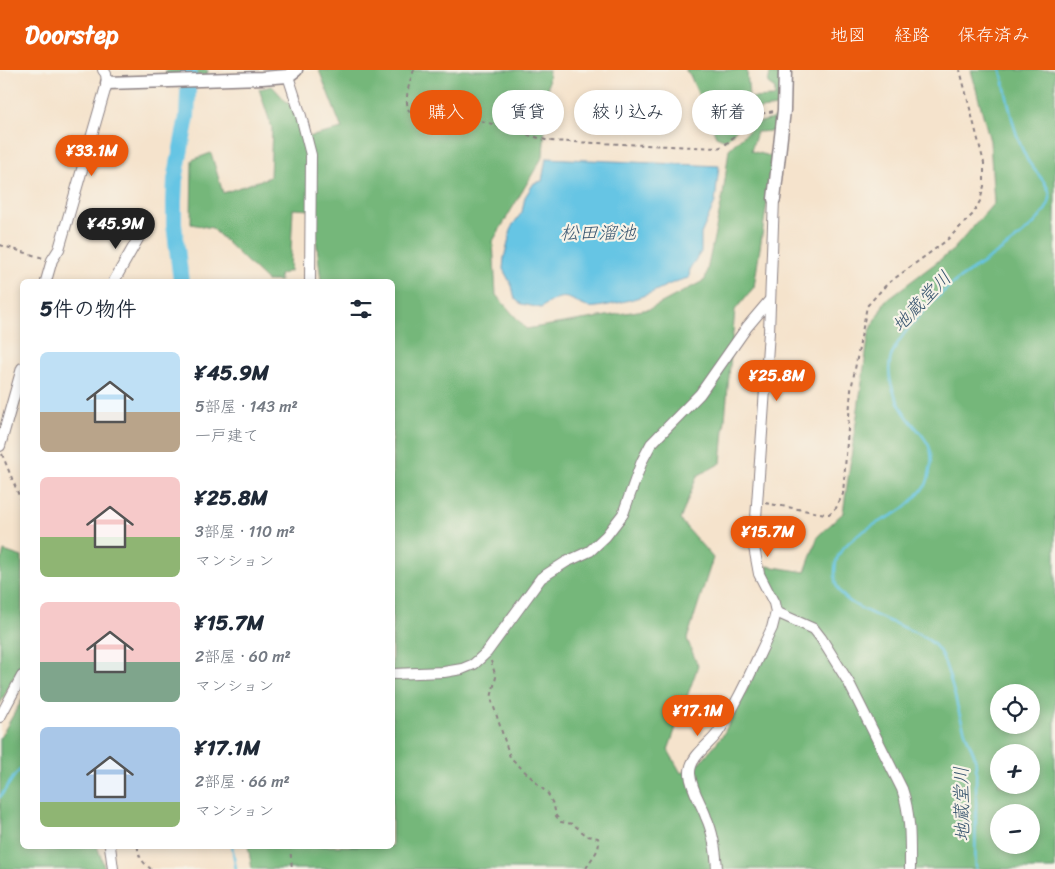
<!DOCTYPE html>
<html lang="ja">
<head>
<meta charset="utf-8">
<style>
	:root { --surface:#fff; --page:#f2f2f3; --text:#1f2937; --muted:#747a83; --accent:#ea580c }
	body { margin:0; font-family:Sriracha,"Klee One",sans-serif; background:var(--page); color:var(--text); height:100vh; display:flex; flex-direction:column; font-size:19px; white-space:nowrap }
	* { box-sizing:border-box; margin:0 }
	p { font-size:16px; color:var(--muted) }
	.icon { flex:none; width:28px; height:28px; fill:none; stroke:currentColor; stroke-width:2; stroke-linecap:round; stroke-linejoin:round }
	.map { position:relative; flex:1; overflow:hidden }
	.side { position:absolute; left:20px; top:209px; width:375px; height:570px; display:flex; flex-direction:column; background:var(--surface); border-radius:8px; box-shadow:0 2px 8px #0003 }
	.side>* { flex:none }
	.banner { position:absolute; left:410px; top:20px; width:475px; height:45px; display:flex; gap:10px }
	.buttons { position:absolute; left:990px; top:614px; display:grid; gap:10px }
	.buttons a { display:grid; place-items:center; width:50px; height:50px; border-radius:50%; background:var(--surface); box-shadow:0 2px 8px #0003; font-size:25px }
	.price { position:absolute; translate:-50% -42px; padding:0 11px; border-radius:18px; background:var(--accent); color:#fff; font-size:16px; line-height:32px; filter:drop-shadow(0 1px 2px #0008) }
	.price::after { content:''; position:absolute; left:50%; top:30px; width:15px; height:11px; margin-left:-8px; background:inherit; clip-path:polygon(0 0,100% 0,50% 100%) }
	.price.on { background:#222; color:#fff }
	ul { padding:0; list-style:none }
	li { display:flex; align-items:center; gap:15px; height:125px; padding:0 20px }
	li span { display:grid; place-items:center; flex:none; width:140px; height:100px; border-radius:8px; color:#555 }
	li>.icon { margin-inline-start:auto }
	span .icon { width:60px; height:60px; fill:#fffc; stroke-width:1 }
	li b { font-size:21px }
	h2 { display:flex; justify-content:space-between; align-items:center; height:60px; padding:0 20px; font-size:21px }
	.chip { padding:0 18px; border-radius:22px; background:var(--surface); box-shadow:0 2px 8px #0003; font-size:18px; line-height:45px }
	.chip.on { background:var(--accent); color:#fff }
	header { display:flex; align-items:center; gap:30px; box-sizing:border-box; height:70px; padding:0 25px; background:var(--accent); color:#fff }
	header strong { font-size:24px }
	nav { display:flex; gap:28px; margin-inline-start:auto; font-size:18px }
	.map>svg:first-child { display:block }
	.forest { fill:#74b77a; stroke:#4b6c5a; fill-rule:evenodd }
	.water { fill:#66c5e4; stroke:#447490 }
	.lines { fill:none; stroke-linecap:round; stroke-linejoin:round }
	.stream { stroke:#66c5e4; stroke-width:2.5 }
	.river { stroke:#66c5e4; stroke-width:16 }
	.minor-casing { stroke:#8c8284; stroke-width:12 }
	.tertiary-casing { stroke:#8c8284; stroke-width:15 }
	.path { stroke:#8c8284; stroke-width:2; stroke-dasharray:4 4; stroke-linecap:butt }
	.minor { stroke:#fff; stroke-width:10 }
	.tertiary { stroke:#fff; stroke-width:12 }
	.labels { text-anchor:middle; stroke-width:4.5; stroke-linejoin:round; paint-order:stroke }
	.water-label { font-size:19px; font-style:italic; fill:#36536e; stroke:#f7f3e8 }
</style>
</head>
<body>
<header>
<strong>Doorstep</strong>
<nav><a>地図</a><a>経路</a><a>保存済み</a></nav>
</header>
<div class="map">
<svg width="1055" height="799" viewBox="0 0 1055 799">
	<rect width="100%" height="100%" fill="#f7f3e8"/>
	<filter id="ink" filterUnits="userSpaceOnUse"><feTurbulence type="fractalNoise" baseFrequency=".02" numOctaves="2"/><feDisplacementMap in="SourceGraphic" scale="10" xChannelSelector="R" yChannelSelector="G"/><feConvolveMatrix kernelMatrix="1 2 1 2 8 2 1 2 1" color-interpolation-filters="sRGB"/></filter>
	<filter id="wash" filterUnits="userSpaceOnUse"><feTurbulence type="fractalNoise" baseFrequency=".0096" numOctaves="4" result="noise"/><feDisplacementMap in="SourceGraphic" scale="20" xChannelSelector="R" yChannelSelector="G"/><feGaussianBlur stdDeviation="1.12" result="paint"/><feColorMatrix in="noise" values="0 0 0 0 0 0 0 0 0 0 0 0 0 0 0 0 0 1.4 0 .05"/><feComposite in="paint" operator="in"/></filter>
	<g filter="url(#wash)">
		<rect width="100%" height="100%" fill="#f5e3cc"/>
		<g class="forest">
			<path d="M 166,0 L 208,0 L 207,5 L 166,5 Z"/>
			<path d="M 319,0 L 549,0 L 543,86 L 493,171 L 496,225 L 526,259 L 650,239 L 705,210 L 723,125 L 729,79 L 757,53 L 780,47 L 777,61 L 757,62 L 751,81 L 774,87 L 754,217 L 735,240 L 721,393 L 697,406 L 680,450 L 713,488 L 687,569 L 698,596 L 668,680 L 681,703 L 697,696 L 723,665 L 747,619 L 784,537 L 768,511 L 767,496 L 805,502 L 818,466 L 843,443 L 869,263 L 885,231 L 953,180 L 994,133 L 990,71 L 971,0 L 1055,0 L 1055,799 L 252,799 L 248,776 L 392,776 L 392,211 L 321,211 L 313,140 L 293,139 L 290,201 L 279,205 L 280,211 L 267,211 L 212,158 L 191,154 L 192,90 L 211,83 L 223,123 L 270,107 L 272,58 L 259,19 L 272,16 L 295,41 L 304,68 L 342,59 ZM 999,622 L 1031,622 L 1031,655 L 999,655 ZM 999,682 L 1031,682 L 1031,715 L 999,715 ZM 999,742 L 1031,742 L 1031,775 L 999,775 Z"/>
			<path d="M 685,0 L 747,0 L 749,28 L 775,27 L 775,19 L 768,14 L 770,3 L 781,5 L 781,30 L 777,37 L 760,39 L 752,44 L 726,70 L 716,66 L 690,5 Z"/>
			<path d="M 4,481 L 22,487 L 22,592 L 0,634 L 0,495 Z"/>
			<path d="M 22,630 L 22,776 L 97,776 L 105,799 L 0,799 L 0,668 Z"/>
		</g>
		<path class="water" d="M 546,88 L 719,96 L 715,132 L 701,164 L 701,182 L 690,198 L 689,208 C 675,211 666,216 653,222 C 640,228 612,235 597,237 C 573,241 573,213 541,238 L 521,234 L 515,229 L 512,216 L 503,199 L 504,188 L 512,156 L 522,142 L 525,127 L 534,113 L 542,111 Z"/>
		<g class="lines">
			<g class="stream">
				<path d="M 0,727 L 15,705 L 22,698"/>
				<path d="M 232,776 L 236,799"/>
				<path d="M 976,799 C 974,771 977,742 976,714 C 976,706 977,696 975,688 C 974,682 970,676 968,670 C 963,656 958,641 955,626 C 951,613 946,590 938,579 C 918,552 834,544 835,507 C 835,503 835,497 836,492 C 840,474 864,460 879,452 C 886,448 895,445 901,440 C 908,436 921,421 926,415 C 928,411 929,405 930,400 C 937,376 921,365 908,348 C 896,332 885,307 891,287 C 899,263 936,227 956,211 C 976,196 1053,152 1050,125 C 1048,113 1035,102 1028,91 C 1013,64 1008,30 1001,0"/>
			</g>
			<path class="river" d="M 181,211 L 174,154 L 174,131 L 175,110 L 187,47 L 189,0"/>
		</g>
	</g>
	<g filter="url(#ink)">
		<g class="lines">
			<defs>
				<g id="minor">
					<path d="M 288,6 L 301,46 L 311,85 L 310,211"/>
					<path d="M 46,211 L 52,190 L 59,179 L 107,13 L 106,4 L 103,0"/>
					<path d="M 114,211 L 143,160"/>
					<path d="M 0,376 L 22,298"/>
					<path d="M 776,542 L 814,559 L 821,568 L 849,613 L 902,719 C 911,745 910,772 910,799"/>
					<path d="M 392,604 L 444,602 L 462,599 L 474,594 L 487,582 L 541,508 L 566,492 L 590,481 L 606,466 L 623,444 L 642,391 L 651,374 L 700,324 L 747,257 L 769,231"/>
					<path d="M 0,647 L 22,606"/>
					<path d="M 110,776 L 113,799"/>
					<path d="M 717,799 C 716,782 713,762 706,747 C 701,733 691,719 690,704 C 689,687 708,676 717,664 C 739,631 755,593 772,558 L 776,542 L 774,533 L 759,504 L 754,477 L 769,262 L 774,129"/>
				</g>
				<g id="tertiary">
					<path d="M 107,13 L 262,8 L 288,6 L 296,0"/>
					<path d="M 774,129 L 784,40 L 785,0"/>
				</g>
			</defs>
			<use href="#minor" class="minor-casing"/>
			<use href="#tertiary" class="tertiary-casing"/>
			<g class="path">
				<path d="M 414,0 C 408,16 398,45 423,52 L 465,46 L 549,71 L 718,78 L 725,75 L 756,45 L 774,41"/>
				<path d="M 0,175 L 43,188"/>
				<path d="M 2,384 L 22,433"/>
				<path d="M 765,433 L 825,444 L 829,444 L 836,438 L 843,424 L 851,320 L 867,236 L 887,214 L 946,171 L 973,144 L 980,131 L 984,116 L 984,93 L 960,0"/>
				<path d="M 491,591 L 496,607 L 491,628 L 510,687 L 548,724 L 554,736 L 556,746 L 561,752 L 573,754 L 587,766 L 598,768 C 602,781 590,788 586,799"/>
				<path d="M 138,776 C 137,786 144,794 151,799"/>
				<path d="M 290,776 L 292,799"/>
			</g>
			<use href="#minor" class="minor"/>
			<use href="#tertiary" class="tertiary"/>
		</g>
	</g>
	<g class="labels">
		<g class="water-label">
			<text x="598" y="169">松田溜池</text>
			<text transform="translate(921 231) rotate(-46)" y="7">地蔵堂川</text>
			<text transform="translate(961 734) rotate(-91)" y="7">地蔵堂川</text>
		</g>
	</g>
</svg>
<div class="buttons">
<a><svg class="icon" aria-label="locate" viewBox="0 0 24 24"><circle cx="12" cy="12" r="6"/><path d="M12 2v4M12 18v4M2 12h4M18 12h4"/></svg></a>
<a>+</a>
<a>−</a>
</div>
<b class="price" style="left:92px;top:107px">¥33.1M</b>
<b class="price on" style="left:116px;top:180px">¥45.9M</b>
<b class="price" style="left:777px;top:332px">¥25.8M</b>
<b class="price" style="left:768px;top:488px">¥15.7M</b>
<b class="price" style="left:698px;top:667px">¥17.1M</b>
<div class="banner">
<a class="chip on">購入</a>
<a class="chip">賃貸</a>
<a class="chip">絞り込み</a>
<a class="chip">新着</a>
</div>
<section class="side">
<h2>5件の物件<svg class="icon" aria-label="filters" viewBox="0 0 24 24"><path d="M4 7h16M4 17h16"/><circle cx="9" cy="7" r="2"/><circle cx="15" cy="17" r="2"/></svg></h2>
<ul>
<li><span style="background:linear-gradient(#bfe0f5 60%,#b9a48a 0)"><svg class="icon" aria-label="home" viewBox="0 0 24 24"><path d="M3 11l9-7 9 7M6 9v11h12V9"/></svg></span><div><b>¥45.9M</b><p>5部屋 · 143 m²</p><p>一戸建て</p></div></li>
<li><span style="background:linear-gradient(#f6c9c9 60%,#8fb573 0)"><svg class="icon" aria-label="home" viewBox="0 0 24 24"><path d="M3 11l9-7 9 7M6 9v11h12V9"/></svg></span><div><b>¥25.8M</b><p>3部屋 · 110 m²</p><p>マンション</p></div></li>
<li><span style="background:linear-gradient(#f6c9c9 60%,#7fa58c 0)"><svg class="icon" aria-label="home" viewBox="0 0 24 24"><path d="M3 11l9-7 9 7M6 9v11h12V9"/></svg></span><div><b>¥15.7M</b><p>2部屋 · 60 m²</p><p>マンション</p></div></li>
<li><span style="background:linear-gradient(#a9c7e8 75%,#8fb573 0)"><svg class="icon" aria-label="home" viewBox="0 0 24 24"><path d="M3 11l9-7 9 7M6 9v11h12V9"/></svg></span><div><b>¥17.1M</b><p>2部屋 · 66 m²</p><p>マンション</p></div></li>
</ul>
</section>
</div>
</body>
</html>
